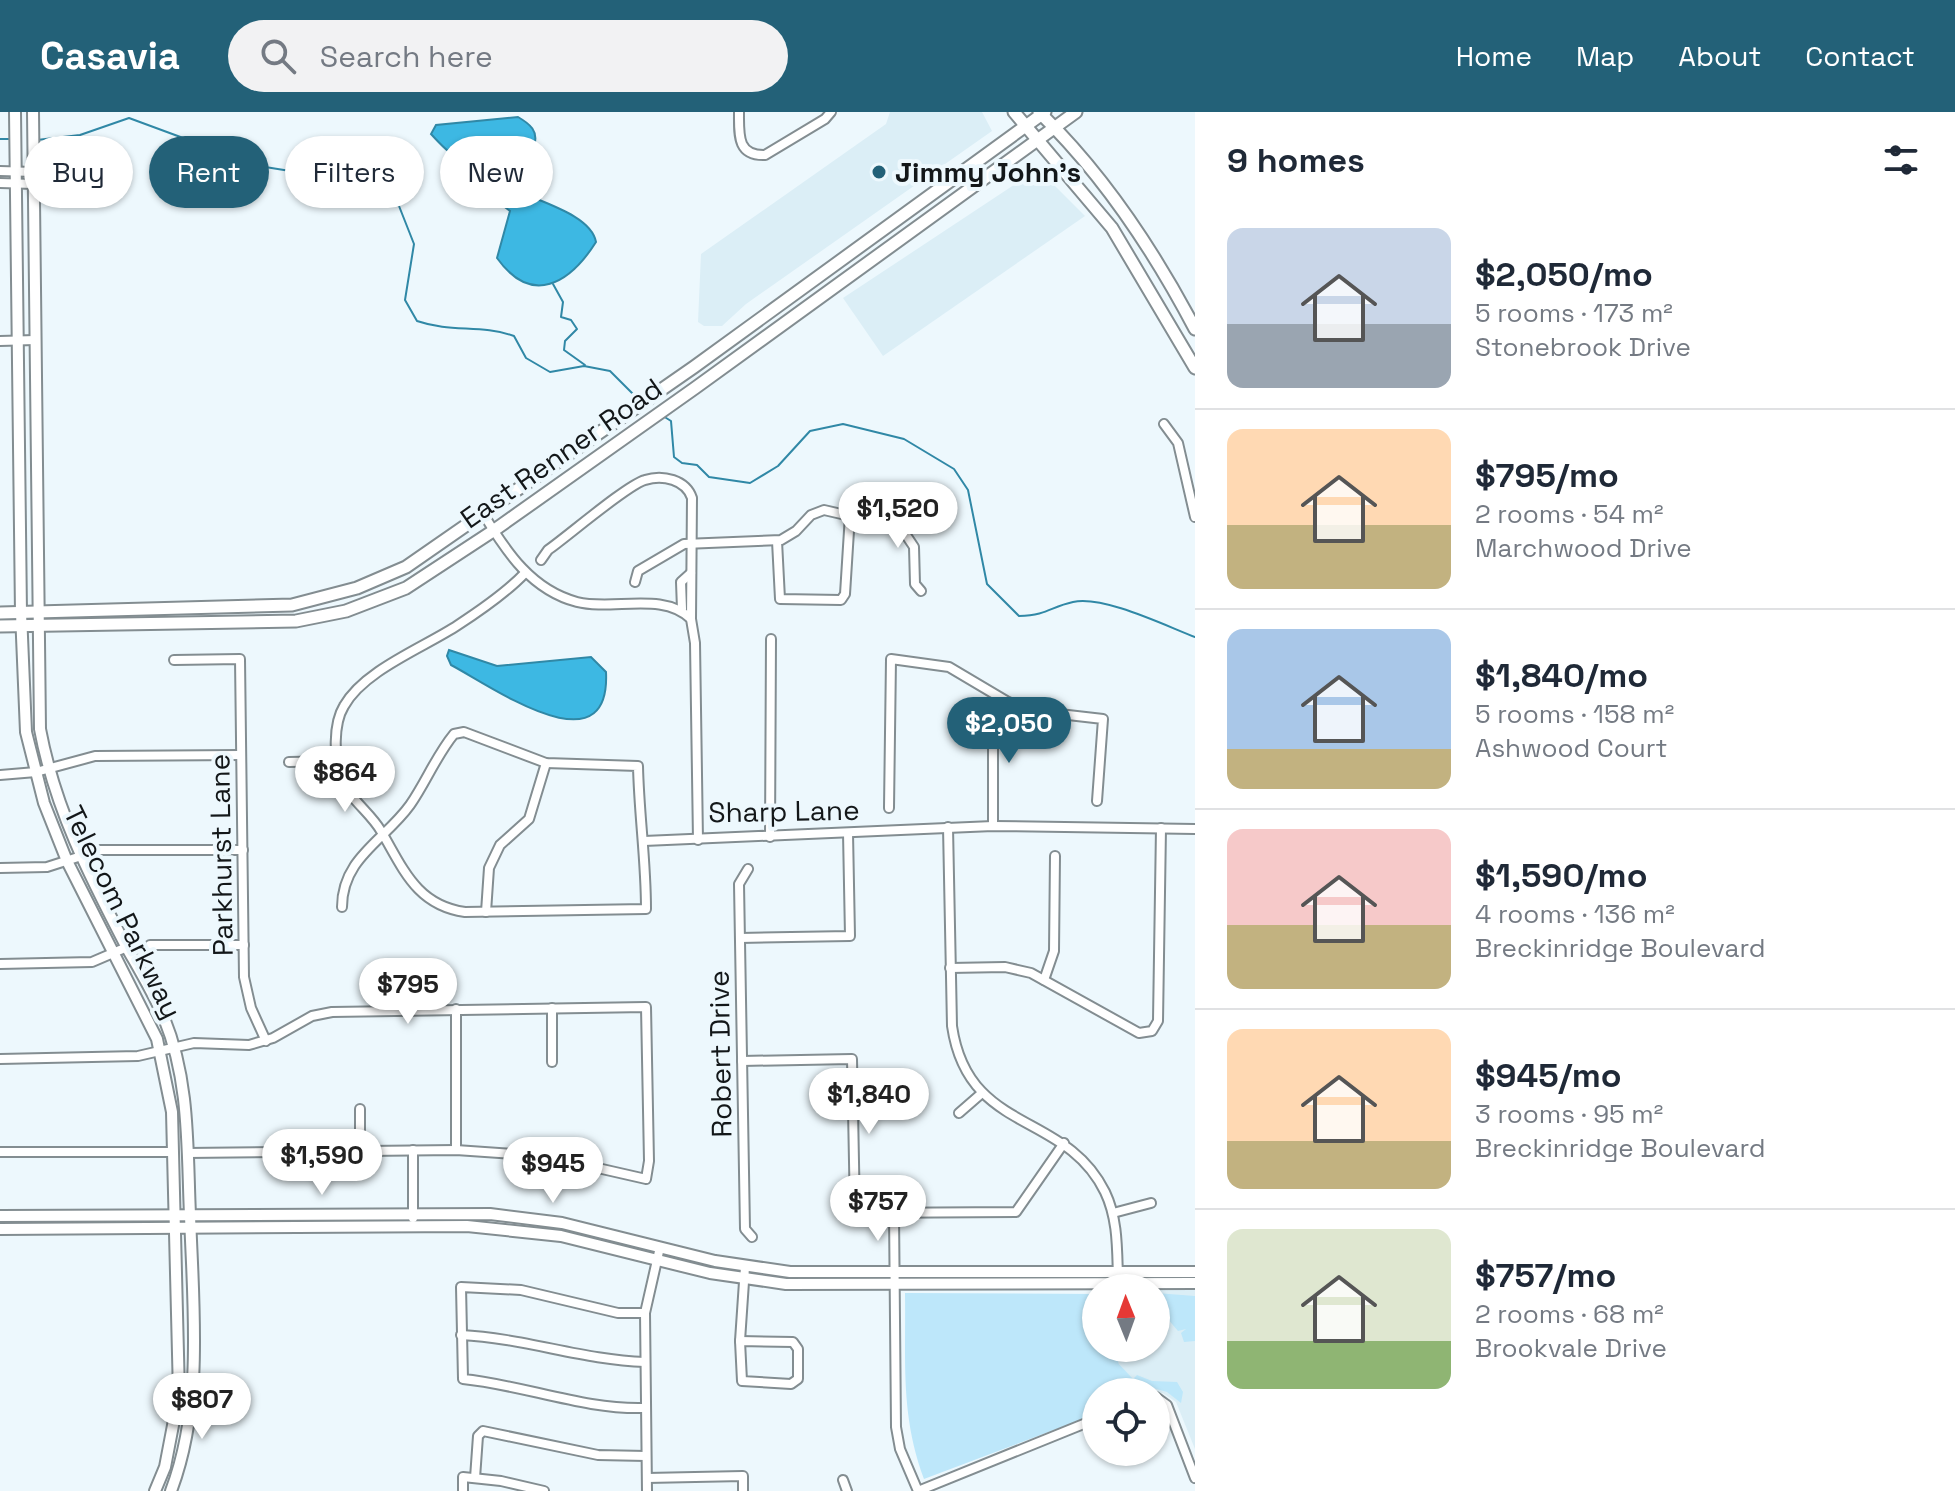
<!DOCTYPE html>
<html lang="en">
<head>
<meta charset="utf-8">
<style>
	:root { --surface:#fff; --page:#f2f2f3; --text:#1f2937; --muted:#747a83; --line:#e0e1e3; --accent:#236178 }
	body { margin:0; font-family:"Space Grotesk",sans-serif; background:var(--page); color:var(--text); height:100vh; display:flex; flex-direction:column; font-size:30px; white-space:nowrap }
	* { box-sizing:border-box; margin:0 }
	p { font-size:26px; color:var(--muted) }
	.icon { flex:none; width:44px; height:44px; fill:none; stroke:currentColor; stroke-width:2; stroke-linecap:round; stroke-linejoin:round }
	.map { position:relative; flex:1; overflow:hidden }
	.side { display:flex; flex-direction:column; background:var(--surface); width:760px }
	.side>* { flex:none }
	.hud { position:absolute; left:24px; top:24px; width:760px; height:72px; display:flex; gap:16px }
	.needle { width:52px; rotate:359deg }
	.fabs { position:absolute; left:1082px; top:1162px; display:grid; gap:16px }
	.fabs a { display:grid; place-items:center; width:88px; height:88px; border-radius:50%; background:var(--surface); box-shadow:0 2px 6px #0004; font-size:40px }
	.price { position:absolute; translate:-50% -68px; padding:0 18px; border-radius:28px; background:#fff; color:#222; font-size:26px; line-height:52px; filter:drop-shadow(0 2px 4px #0008) }
	.price::after { content:''; position:absolute; left:50%; top:48px; width:24px; height:18px; margin-left:-12px; background:inherit; clip-path:polygon(0 0,100% 0,50% 100%) }
	.price.current { background:var(--accent); color:#fff }
	ul { padding:0; list-style:none }
	li { display:flex; align-items:center; gap:24px; height:200px; padding:0 32px }
	li+li { border-top:2px solid var(--line) }
	li span { display:grid; place-items:center; flex:none; width:224px; height:160px; border-radius:16px; color:#555 }
	li>.icon { margin-inline-start:auto }
	span .icon { width:96px; height:96px; fill:#fffc; stroke-width:1 }
	li b { font-size:34px }
	h2 { display:flex; justify-content:space-between; align-items:center; height:96px; padding:0 32px; font-size:34px }
	.pill { padding:0 28px; border-radius:36px; background:var(--surface); box-shadow:0 2px 6px #0004; font-size:28px; line-height:72px }
	.pill.current { background:var(--accent); color:#fff }
	header { display:flex; align-items:center; gap:48px; box-sizing:border-box; height:112px; padding:0 40px; background:var(--accent); color:#fff }
	header strong { font-size:38px }
	nav { display:flex; gap:44px; margin-inline-start:auto; font-size:28px }
	.search { width:560px; height:72px; background:var(--page); display:flex; align-items:center; gap:20px; box-sizing:border-box; padding:0 28px; border-radius:44px; color:var(--muted); font-size:30px }
	main { display:flex; flex:1; min-height:0 }
	.map>svg:first-child { display:block }
	.built { fill:#dbeef6 }
	.green { fill:#bde7fa }
	.water { fill:#3db8e3; stroke:#3088a6; stroke-width:2 }
	.lines { fill:none; stroke-linecap:round; stroke-linejoin:round }
	.stream { stroke:#3088a6; stroke-width:2 }
	.minor-casing { stroke:#838d91; stroke-width:12 }
	.tertiary-casing { stroke:#838d91; stroke-width:14 }
	.secondary-casing { stroke:#838d91; stroke-width:15 }
	.minor { stroke:#fff; stroke-width:8 }
	.tertiary { stroke:#fff; stroke-width:10 }
	.secondary { stroke:#fff; stroke-width:11 }
	.poi-dot { fill:#236178; stroke:#edf8fd; stroke-width:3 }
	.labels { text-anchor:middle; stroke-width:8; stroke-linejoin:round; paint-order:stroke }
	.poi-label { font-size:28px; font-weight:bold; fill:#131719; stroke:#edf8fd; text-anchor:start }
	.street-label { font-size:28px; fill:#131719; stroke:#edf8fd }
</style>
</head>
<body>
<header>
<strong>Casavia</strong>
<div class="search"><svg class="icon" aria-label="search" viewBox="0 0 24 24"><circle cx="10" cy="10" r="6"/><path d="M15 15l6 6"/></svg>Search here</div>
<nav><a>Home</a><a>Map</a><a>About</a><a>Contact</a></nav>
</header>
<main>
<div class="map">
<svg width="1195" height="1379" viewBox="0 0 1195 1379">
	<rect width="100%" height="100%" fill="#edf8fd"/>
	<g class="built">
		<path d="M 890,0 L 982,0 L 992,19 L 746,192 L 722,214 L 704,214 L 698,210 L 701,142 L 886,12 Z"/>
		<path d="M 1023,67 L 1048,67 L 1085,104 L 883,244 L 843,186 Z"/>
		<path d="M 1195,1169 L 1195,1337 L 1176,1290 L 1163,1281 L 1149,1280 L 1133,1268 L 1119,1252 L 1113,1236 L 1156,1236 L 1156,1176 Z"/>
	</g>
	<g class="green">
		<path d="M 905,1181 L 1096,1182 L 1096,1236 L 1113,1236 L 1119,1252 L 1133,1267 L 1137,1263 L 1152,1269 L 1177,1270 L 1183,1280 L 1181,1291 L 1167,1280 L 1139,1272 L 1149,1280 L 1096,1280 L 1096,1302 L 924,1367 C 900,1302 906,1250 905,1181 Z"/>
		<path d="M 1156,1181 L 1195,1184 L 1195,1229 L 1184,1230 L 1181,1221 L 1186,1217 L 1178,1219 L 1167,1206 L 1156,1208 Z"/>
	</g>
	<g class="water">
		<path d="M 518,5 C 530,12 539,19 534,34 C 520,35 506,35 494,38 C 456,45 460,54 431,22 L 436,13 Z"/>
		<path d="M 478,54 C 494,57 501,70 514,77 C 536,89 591,102 596,130 C 570,171 532,195 497,146 L 510,99 L 476,73 L 470,60 Z"/>
		<path d="M 449,538 L 497,554 L 591,545 L 606,560 C 611,661 488,572 451,553 L 447,544 Z"/>
	</g>
	<g class="lines">
		<g class="stream">
			<path d="M 0,27 L 11,27"/>
			<path d="M 37,28 L 80,23 L 129,6 L 259,54 L 365,71 L 399,94 L 414,132 L 405,188 L 417,209 C 452,221 480,212 514,224 L 526,246 L 550,260 L 584,254 L 610,259 L 638,287"/>
			<path d="M 553,172 L 563,190 L 561,205 L 571,208 L 577,217 L 565,229 L 564,238 L 585,253"/>
			<path d="M 663,304 L 671,309 L 674,345 L 682,351 L 697,353 L 709,365 L 750,371 L 778,354 L 810,319 L 843,312 L 904,327 L 954,357 L 968,378 L 987,472 L 1019,504 C 1048,503 1050,495 1073,490 C 1103,483 1166,514 1195,525"/>
		</g>
		<defs>
			<g id="minor">
				<path d="M 739,0 C 739,23 737,44 765,43 L 825,7 L 831,0"/>
				<path d="M 0,59 L 34,60"/>
				<path d="M 0,71 L 34,72"/>
				<path d="M 0,229 L 35,228"/>
				<path d="M 1164,312 L 1178,331 L 1195,405"/>
				<path d="M 484,403 C 507,441 532,478 577,490 C 613,499 663,479 691,507 L 695,531 L 698,728"/>
				<path d="M 777,429 L 780,487 L 841,488 L 845,482 L 850,403"/>
				<path d="M 541,448 L 548,438 C 568,424 627,373 645,368 C 663,362 686,368 692,386 L 691,507"/>
				<path d="M 635,470 L 638,459 L 684,432 L 781,428 L 796,419 L 811,403 L 824,398 L 885,412 L 906,423 L 914,435 L 915,472 L 921,479"/>
				<path d="M 682,497 L 681,470 L 691,461"/>
				<path d="M 174,548 L 240,547 L 244,865 L 251,896 L 266,929"/>
				<path d="M 289,650 L 337,649"/>
				<path d="M 0,663 L 36,660 L 95,644 L 241,643"/>
				<path d="M 889,696 L 891,547 L 949,555 L 1008,590 L 1042,600 L 1103,607 L 1097,689"/>
				<path d="M 993,714 L 993,630 L 1008,590"/>
				<path d="M 948,715 L 952,914 C 968,1023 1065,998 1105,1080 C 1118,1107 1117,1137 1118,1166"/>
				<path d="M 770,725 L 771,527"/>
				<path d="M 644,729 L 993,714 L 1195,717"/>
				<path d="M 0,756 L 47,755 L 100,738 L 243,738"/>
				<path d="M 748,757 L 739,772 L 745,1117 L 752,1125"/>
				<path d="M 342,795 C 342,746 385,728 410,693 C 426,670 436,644 454,622 L 464,620 L 546,651 L 638,654 C 639,702 646,748 646,797 L 465,800 C 416,793 403,756 381,719 C 370,700 350,688 341,666 C 334,646 333,612 344,594 C 364,558 425,535 458,513 C 481,498 506,481 525,461"/>
				<path d="M 486,800 L 489,756 L 500,733 L 529,707 L 546,651"/>
				<path d="M 740,826 L 850,824 L 848,721"/>
				<path d="M 150,833 L 244,833"/>
				<path d="M 0,852 L 92,850 L 127,835"/>
				<path d="M 950,856 L 1005,855 L 1031,861 L 1139,921 L 1152,919 L 1158,909 L 1161,716"/>
				<path d="M 1044,868 L 1054,839 L 1055,744"/>
				<path d="M 552,896 L 552,950"/>
				<path d="M 0,947 L 138,944 L 194,931 L 249,933 L 273,926 L 312,904 L 332,900 L 646,895 L 649,1049 L 646,1067 L 545,1044 L 456,1038 L 187,1041"/>
				<path d="M 742,949 L 852,947 L 855,1101 L 1016,1100 L 1064,1031"/>
				<path d="M 959,1001 L 982,981"/>
				<path d="M 413,1038 L 413,1106"/>
				<path d="M 456,1038 L 456,897"/>
				<path d="M 360,1039 L 360,997"/>
				<path d="M 0,1040 L 173,1040"/>
				<path d="M 894,1101 L 896,1315 L 900,1337 L 918,1379"/>
				<path d="M 1113,1101 L 1151,1091"/>
				<path d="M 645,1201 L 618,1201 L 521,1178 L 461,1175 L 463,1267 C 524,1273 584,1298 645,1296"/>
				<path d="M 461,1223 C 524,1226 583,1248 645,1250"/>
				<path d="M 740,1229 L 793,1230 L 798,1237 L 798,1267 L 791,1272 L 742,1269 Z"/>
				<path d="M 740,1229 L 745,1155"/>
				<path d="M 1156,1285 L 1167,1293 L 1195,1366"/>
				<path d="M 475,1366 L 478,1324 L 483,1319 L 598,1343 L 646,1344"/>
				<path d="M 647,1366 L 743,1364 L 743,1379"/>
				<path d="M 843,1368 L 847,1379"/>
				<path d="M 463,1379 L 463,1365 L 501,1369 L 544,1379"/>
				<path d="M 647,1379 L 645,1201 L 660,1135"/>
				<path d="M 918,1379 L 1096,1307"/>
			</g>
			<g id="tertiary">
				<path d="M 15,0 L 21,501 L 26,620 L 44,691 L 67,749 L 157,927 L 172,1000 L 179,1282 L 165,1355 L 155,1379"/>
				<path d="M 33,0 L 40,617 C 55,697 90,765 127,836 C 140,859 154,882 164,906 C 190,969 187,1036 190,1103 C 193,1194 204,1292 171,1379"/>
				<path d="M 0,1104 L 490,1102 L 562,1111 L 715,1149 L 790,1160 L 1195,1160"/>
				<path d="M 0,1117 L 467,1114 L 561,1124 L 710,1161 L 786,1172 L 1195,1171"/>
			</g>
			<g id="secondary">
				<path d="M 1014,0 L 1112,116 L 1195,256"/>
				<path d="M 1039,0 C 1103,62 1154,139 1195,217"/>
				<path d="M 0,501 L 292,493 L 357,476 L 406,455 L 694,255 L 1045,0"/>
				<path d="M 0,514 L 296,509 L 346,499 L 406,476 L 493,419 L 695,276 L 1076,0"/>
			</g>
		</defs>
		<use href="#minor" class="minor-casing"/>
		<use href="#tertiary" class="tertiary-casing"/>
		<use href="#secondary" class="secondary-casing"/>
		<use href="#minor" class="minor"/>
		<use href="#tertiary" class="tertiary"/>
		<use href="#secondary" class="secondary"/>
	</g>
	<circle class="poi-dot" cx="879" cy="60" r="8"/>
	<g class="labels">
		<g class="poi-label">
			<text x="895" y="70">Jimmy John's</text>
		</g>
		<g class="street-label">
			<text transform="translate(561 341) rotate(-35)" y="10">East Renner Road</text>
			<text transform="translate(784 699) rotate(-1)" y="10">Sharp Lane</text>
			<text transform="translate(221 743) rotate(-91)" y="10">Parkhurst Lane</text>
			<text transform="translate(123 800) rotate(64)" y="10">Telecom Parkway</text>
			<text transform="translate(720 942) rotate(-91)" y="10">Robert Drive</text>
		</g>
	</g>
</svg>
<div class="fabs">
<a><svg class="needle" viewBox="-14 -14 28 28"><path d="M0-13l5 13h-10z" fill="#e53935"/><path d="M0 13l5-13h-10z" fill="#747a83"/></svg></a>
<a><svg class="icon" aria-label="locate" viewBox="0 0 24 24"><circle cx="12" cy="12" r="6"/><path d="M12 2v4M12 18v4M2 12h4M18 12h4"/></svg></a>
</div>
<b class="price" style="left:898px;top:438px">$1,520</b>
<b class="price current" style="left:1009px;top:653px">$2,050</b>
<b class="price" style="left:345px;top:702px">$864</b>
<b class="price" style="left:408px;top:914px">$795</b>
<b class="price" style="left:869px;top:1024px">$1,840</b>
<b class="price" style="left:322px;top:1085px">$1,590</b>
<b class="price" style="left:553px;top:1093px">$945</b>
<b class="price" style="left:878px;top:1131px">$757</b>
<b class="price" style="left:202px;top:1329px">$807</b>
<div class="hud">
<a class="pill">Buy</a>
<a class="pill current">Rent</a>
<a class="pill">Filters</a>
<a class="pill">New</a>
</div>
</div>
<section class="side">
<h2>9 homes<svg class="icon" aria-label="filters" viewBox="0 0 24 24"><path d="M4 7h16M4 17h16"/><circle cx="9" cy="7" r="2"/><circle cx="15" cy="17" r="2"/></svg></h2>
<ul>
<li><span style="background:linear-gradient(#c9d6e8 60%,#9aa5b1 0)"><svg class="icon" aria-label="home" viewBox="0 0 24 24"><path d="M3 11l9-7 9 7M6 9v11h12V9"/></svg></span><div><b>$2,050/mo</b><p>5 rooms · 173 m²</p><p>Stonebrook Drive</p></div></li>
<li><span style="background:linear-gradient(#ffd9b3 60%,#c2b280 0)"><svg class="icon" aria-label="home" viewBox="0 0 24 24"><path d="M3 11l9-7 9 7M6 9v11h12V9"/></svg></span><div><b>$795/mo</b><p>2 rooms · 54 m²</p><p>Marchwood Drive</p></div></li>
<li><span style="background:linear-gradient(#a9c7e8 75%,#c2b280 0)"><svg class="icon" aria-label="home" viewBox="0 0 24 24"><path d="M3 11l9-7 9 7M6 9v11h12V9"/></svg></span><div><b>$1,840/mo</b><p>5 rooms · 158 m²</p><p>Ashwood Court</p></div></li>
<li><span style="background:linear-gradient(#f6c9c9 60%,#c2b280 0)"><svg class="icon" aria-label="home" viewBox="0 0 24 24"><path d="M3 11l9-7 9 7M6 9v11h12V9"/></svg></span><div><b>$1,590/mo</b><p>4 rooms · 136 m²</p><p>Breckinridge Boulevard</p></div></li>
<li><span style="background:linear-gradient(#ffd9b3 70%,#c2b280 0)"><svg class="icon" aria-label="home" viewBox="0 0 24 24"><path d="M3 11l9-7 9 7M6 9v11h12V9"/></svg></span><div><b>$945/mo</b><p>3 rooms · 95 m²</p><p>Breckinridge Boulevard</p></div></li>
<li><span style="background:linear-gradient(#dfe7d0 70%,#8fb573 0)"><svg class="icon" aria-label="home" viewBox="0 0 24 24"><path d="M3 11l9-7 9 7M6 9v11h12V9"/></svg></span><div><b>$757/mo</b><p>2 rooms · 68 m²</p><p>Brookvale Drive</p></div></li>
</ul>
</section>
</main>
</body>
</html>
